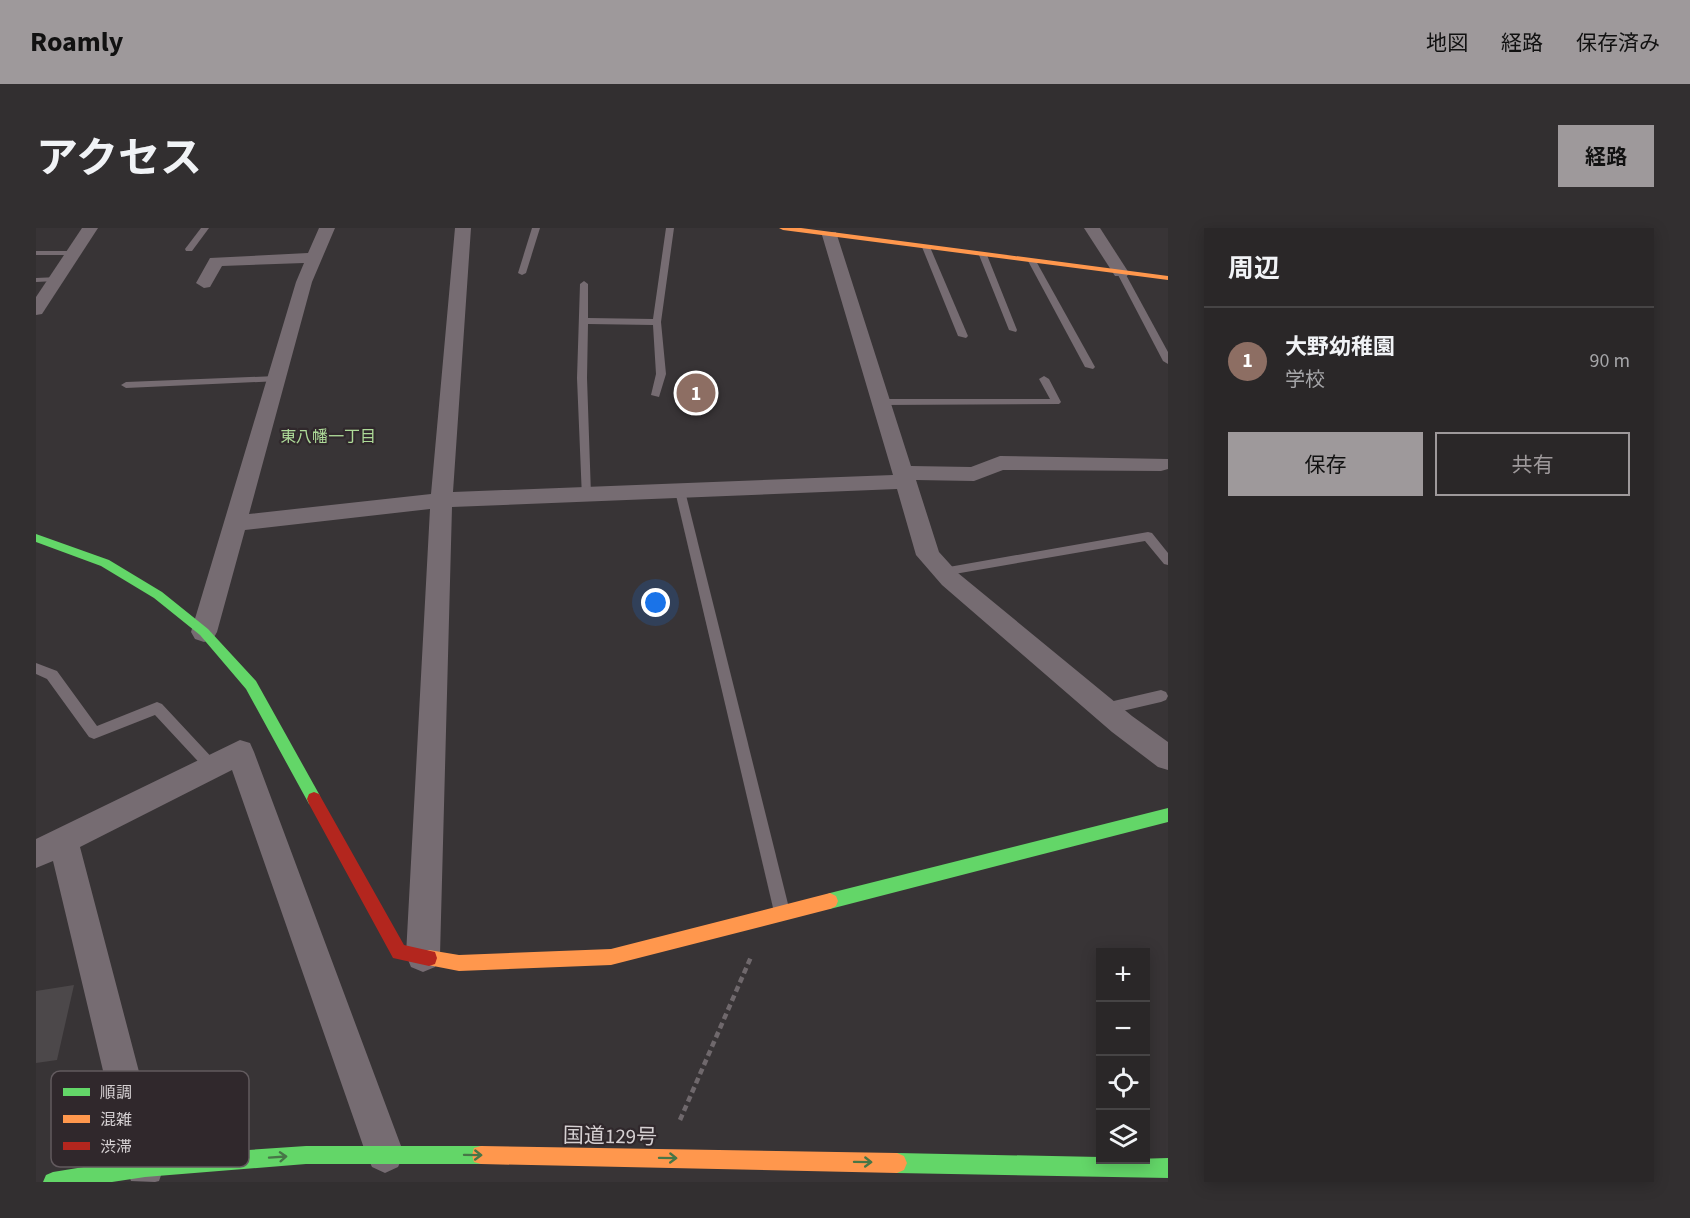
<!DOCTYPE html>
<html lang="ja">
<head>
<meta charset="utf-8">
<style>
	body { margin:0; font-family:"Source Sans 3","Noto Sans JP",sans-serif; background:#322f30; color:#f1f3f6 }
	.controls { position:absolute; right:18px; bottom:18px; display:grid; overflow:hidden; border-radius:0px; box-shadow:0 3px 15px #0003 }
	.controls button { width:54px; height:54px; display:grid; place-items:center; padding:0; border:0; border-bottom:2px solid #464445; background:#2a2728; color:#f1f3f6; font:30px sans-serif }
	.you { position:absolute; left:620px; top:375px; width:21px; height:21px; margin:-15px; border:4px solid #fff; border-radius:50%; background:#1a73e8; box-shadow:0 0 0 9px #1a73e833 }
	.badge { display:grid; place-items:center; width:39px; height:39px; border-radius:50%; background:#9e999b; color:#fff; font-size:20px; font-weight:700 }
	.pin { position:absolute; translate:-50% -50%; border:3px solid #fff; box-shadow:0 2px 6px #0006 }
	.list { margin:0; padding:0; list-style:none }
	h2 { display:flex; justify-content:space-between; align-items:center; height:78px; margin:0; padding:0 24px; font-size:26px }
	h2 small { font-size:20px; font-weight:400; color:#a5a5a8 }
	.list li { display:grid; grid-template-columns:39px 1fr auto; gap:18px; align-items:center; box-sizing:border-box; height:108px; padding:0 24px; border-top:2px solid #464445 }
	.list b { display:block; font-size:22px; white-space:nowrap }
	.list p { margin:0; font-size:20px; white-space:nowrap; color:#a5a5a8 }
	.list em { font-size:20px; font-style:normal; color:#a5a5a8 }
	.actions { display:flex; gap:12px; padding:18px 24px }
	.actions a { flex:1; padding:14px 0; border:2px solid #9e999b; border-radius:0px; text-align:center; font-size:21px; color:#9e999b }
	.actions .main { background:#9e999b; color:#111 }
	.icon { flex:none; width:33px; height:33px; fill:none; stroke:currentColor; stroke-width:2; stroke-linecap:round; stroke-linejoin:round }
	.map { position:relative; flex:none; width:1132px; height:954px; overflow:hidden; border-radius:0px }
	header { display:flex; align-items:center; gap:36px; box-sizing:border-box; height:84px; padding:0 30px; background:#9e999b; color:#111 }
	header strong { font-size:28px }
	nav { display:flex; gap:33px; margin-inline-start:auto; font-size:21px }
	.intro { display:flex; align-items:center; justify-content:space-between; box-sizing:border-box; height:144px; padding:0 36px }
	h1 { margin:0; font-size:42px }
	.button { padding:15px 27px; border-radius:0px; background:#9e999b; color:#111; font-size:21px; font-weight:700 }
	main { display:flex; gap:36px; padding:0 36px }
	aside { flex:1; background:#2a2728; border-radius:0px; box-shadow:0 3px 15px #0003 }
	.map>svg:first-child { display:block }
	.building { fill:#4c484a }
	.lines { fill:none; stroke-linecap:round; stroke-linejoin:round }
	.path { stroke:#6f686c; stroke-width:4.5; stroke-dasharray:6 4; stroke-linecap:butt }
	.lane { fill:#766c72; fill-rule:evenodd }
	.street { fill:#766c72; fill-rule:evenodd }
	.fast { fill:#63d668; fill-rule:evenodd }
	.slow { fill:#ff974d; fill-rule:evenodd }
	.jam { fill:#b3261e; fill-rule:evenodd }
	.oneway { stroke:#477647 }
	.labels { text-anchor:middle; stroke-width:4.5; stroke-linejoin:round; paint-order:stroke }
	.far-neighbourhood-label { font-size:16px; fill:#adda98; stroke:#30282c }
	.near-street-label { font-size:21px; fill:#d5d0d2; stroke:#30282c }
	.key { fill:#30282c; stroke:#625a5e; stroke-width:1.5 }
	.key-label { font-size:16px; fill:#d5d0d2 }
</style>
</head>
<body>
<header>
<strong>Roamly</strong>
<nav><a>地図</a><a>経路</a><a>保存済み</a></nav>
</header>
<div class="intro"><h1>アクセス</h1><a class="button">経路</a></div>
<main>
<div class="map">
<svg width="1132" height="954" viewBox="0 0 1132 954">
	<rect width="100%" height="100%" fill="#383436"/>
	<polygon class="building" points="38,757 21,832 0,835 0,763"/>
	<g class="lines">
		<polyline class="path" points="644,892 715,729"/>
		<g class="lane">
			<polygon points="165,0 173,0 156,23 150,23 149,21"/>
			<polygon points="496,0 504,0 490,45 486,47 482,45"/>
			<polygon points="630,0 638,0 625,94 630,146 623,169 615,167 620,146 617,97 552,96 551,150 555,267 554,270 546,270 541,150 544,56 548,53 552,56 552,90 617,91"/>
			<polygon points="887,17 894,19 932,108 930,110 922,108 886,19"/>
			<polygon points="0,23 36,23 40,25 36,27 0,27"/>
			<polygon points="944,25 951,27 981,102 980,104 973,102 943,27"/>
			<polygon points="993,31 1000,33 1059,139 1057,141 1049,139 992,33"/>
			<polygon points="1082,43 1089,45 1132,124 1132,136 1127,133 1081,45"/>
			<polygon points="22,49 23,51 19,53 0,54 0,50"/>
			<polygon points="240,148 243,149 243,153 90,160 85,157 90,154"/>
			<polygon points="1008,148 1013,151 1025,174 1023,176 845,177 840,174 845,171 1014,171 1003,151"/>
			<polygon points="644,259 649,263 754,684 752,690 746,692 740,690 738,684 639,263"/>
			<polygon points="1112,304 1116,305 1132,325 1132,337 1128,336 1109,313 907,348 901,344 907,340"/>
			<polygon points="0,435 21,443 61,498 121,474 126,476 181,535 183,539 181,543 176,545 171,543 119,487 58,511 53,509 11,451 0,446"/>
			<polygon points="1125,462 1130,464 1132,468 1130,472 1125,474 1069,487 1064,485 1062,481 1064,477 1069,475"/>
		</g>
		<g class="street">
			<polygon points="46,0 62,0 6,86 0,87 0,69"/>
			<polygon points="283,0 299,0 276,54 213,286 395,266 419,0 435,0 417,264 857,247 786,7 788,4 800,4 875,238 935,239 964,228 1132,231 1132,241 1125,243 967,242 938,253 880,252 903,324 922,345 1096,488 1132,514 1132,542 1122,539 1076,504 906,357 880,327 861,261 416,279 404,727 399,739 387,744 375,739 370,727 394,281 209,302 181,404 177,411 168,414 159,411 155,404 260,54 268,35 186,38 174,59 168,60 160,55 174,30 272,25"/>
			<polygon points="1048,0 1064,0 1093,45 1091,48 1079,48"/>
			<polygon points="204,512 214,515 218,524 368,926 362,939 349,945 336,939 330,926 196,542 44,619 128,939 123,953 119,954 95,953 90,939 17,633 0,640 0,611"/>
		</g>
		<g class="fast">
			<polygon points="0,306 73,332 126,364 172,401 220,453 283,566 285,571 283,576 278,578 273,576 210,461 164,407 118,370 65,338 0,314"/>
			<polygon points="1132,580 1132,594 794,681 788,678 786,673 788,668 794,665"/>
			<polygon points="270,918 445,918 452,920 454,927 452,934 445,936 270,936 109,949 76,954 7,954 10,947 17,944 109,929"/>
			<polygon points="861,925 1064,929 1064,932 1132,930 1132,950 861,945 854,942 851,935 854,928"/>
		</g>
		<g class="slow">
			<polygon points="743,0 765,0 1132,48 1132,52 747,2"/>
			<polygon points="794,665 800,668 802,673 800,678 794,681 575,737 423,743 387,736 385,730 387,724 393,722 423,727 575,721"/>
			<polygon points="445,918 861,925 868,928 871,935 868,942 861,945 445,936 438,934 436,927 438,920"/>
		</g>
		<polygon class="jam" points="278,564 283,566 368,717 399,724 401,730 399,736 393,738 357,730 273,576 271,571 273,566"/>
	</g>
	<defs><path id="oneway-shaft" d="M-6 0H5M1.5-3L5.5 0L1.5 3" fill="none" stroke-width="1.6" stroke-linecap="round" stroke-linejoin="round" transform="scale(1.5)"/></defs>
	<g class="oneway">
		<use href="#oneway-shaft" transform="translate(437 927) rotate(1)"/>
		<use href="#oneway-shaft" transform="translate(242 929) rotate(-4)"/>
		<use href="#oneway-shaft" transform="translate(632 930) rotate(1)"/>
		<use href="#oneway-shaft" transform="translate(827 934) rotate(1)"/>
	</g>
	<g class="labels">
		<g class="far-neighbourhood-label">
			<text x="292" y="214">東八幡一丁目</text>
		</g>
		<g class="near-street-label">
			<text transform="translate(574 908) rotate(1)" y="7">国道129号</text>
		</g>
	</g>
	<rect x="15" y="843" width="198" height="96" rx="9" class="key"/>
	<rect x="27" y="860" width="27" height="8" fill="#63d668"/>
	<rect x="27" y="887" width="27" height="8" fill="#ff974d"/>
	<rect x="27" y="914" width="27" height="8" fill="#b3261e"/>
	<g class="key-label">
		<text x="64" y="870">順調</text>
		<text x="64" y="897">混雑</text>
		<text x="64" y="924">渋滞</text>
	</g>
</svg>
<div class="controls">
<button>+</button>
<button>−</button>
<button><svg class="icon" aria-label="locate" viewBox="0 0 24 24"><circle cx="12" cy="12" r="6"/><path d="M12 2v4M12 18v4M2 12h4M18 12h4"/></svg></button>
<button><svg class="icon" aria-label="layers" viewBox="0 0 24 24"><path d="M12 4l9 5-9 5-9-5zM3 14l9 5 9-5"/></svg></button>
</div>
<div class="you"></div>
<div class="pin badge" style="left:660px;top:165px;background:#8d6e63">1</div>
</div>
<aside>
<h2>周辺<small></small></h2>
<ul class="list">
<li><span class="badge" style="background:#8d6e63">1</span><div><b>大野幼稚園</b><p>学校</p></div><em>90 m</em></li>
</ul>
<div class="actions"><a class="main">保存</a><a>共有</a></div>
</aside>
</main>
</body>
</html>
